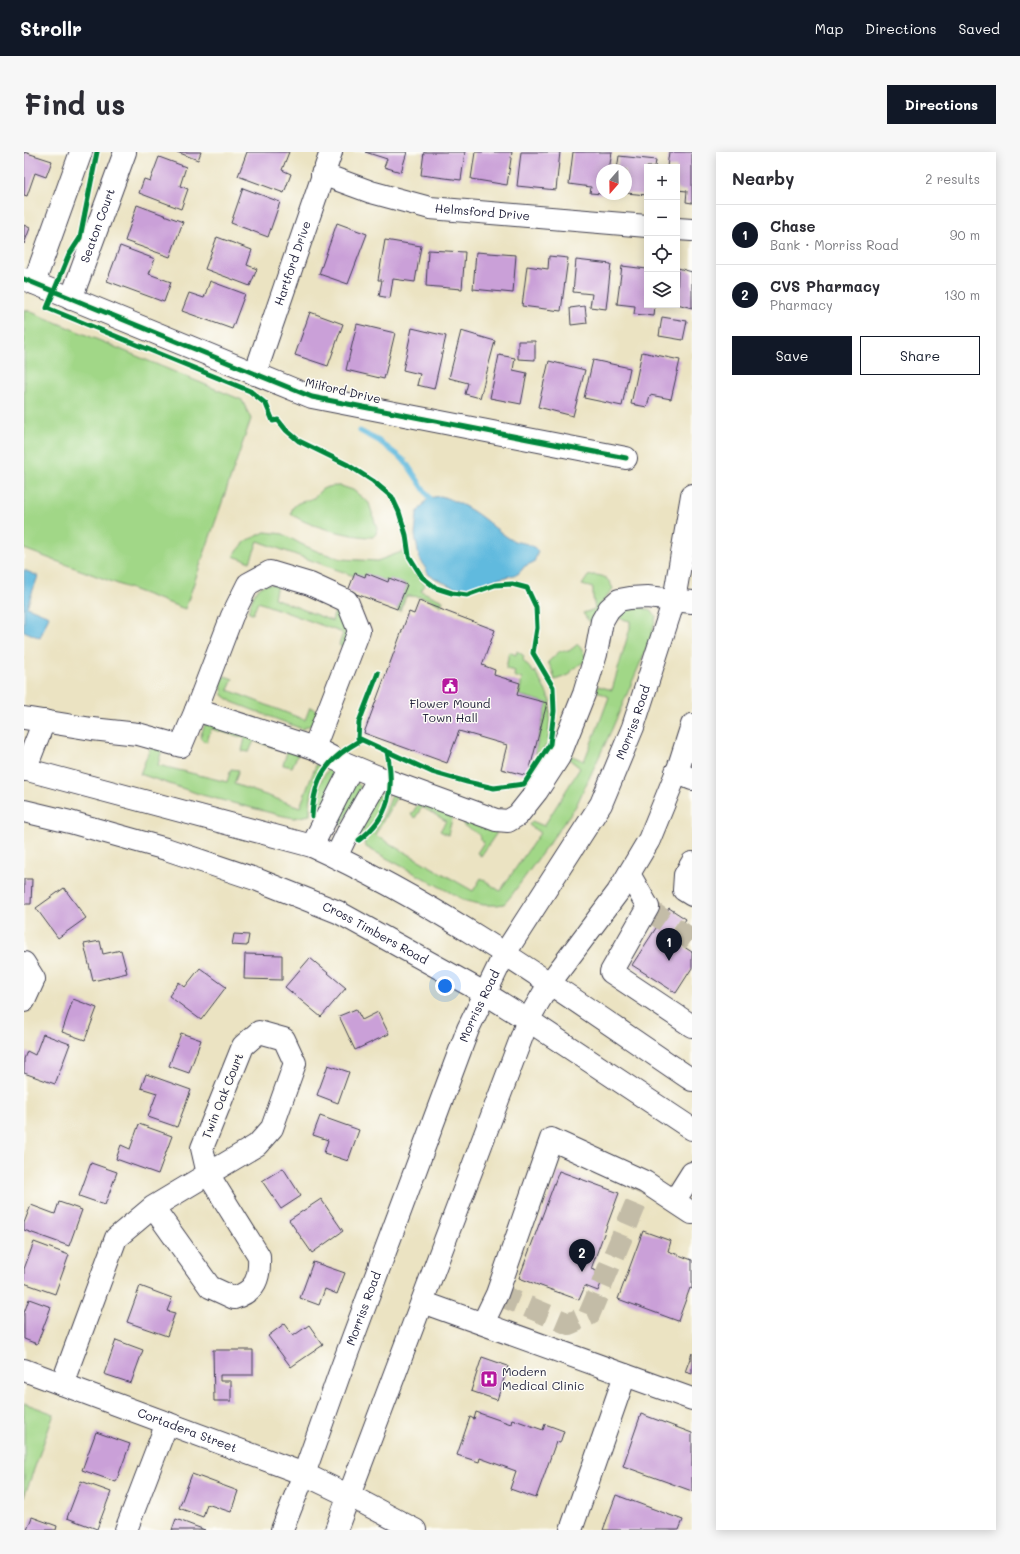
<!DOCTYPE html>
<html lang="en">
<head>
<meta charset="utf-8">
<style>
	body { margin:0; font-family:Mali,sans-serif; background:#f7f7f7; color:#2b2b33 }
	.controls { position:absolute; right:12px; top:12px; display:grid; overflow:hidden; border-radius:0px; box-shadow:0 2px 10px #0003 }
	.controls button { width:36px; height:36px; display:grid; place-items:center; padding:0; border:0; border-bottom:1px solid #e1e1e2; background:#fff; color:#2b2b33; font:20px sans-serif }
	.compass { position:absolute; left:572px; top:12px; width:36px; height:36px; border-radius:50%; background:#fff; box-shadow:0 2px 10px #0003; rotate:200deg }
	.you { position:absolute; left:421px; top:834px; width:14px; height:14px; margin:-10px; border:3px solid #fff; border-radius:50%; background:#1a73e8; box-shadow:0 0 0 6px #1a73e833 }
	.badge { display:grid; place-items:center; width:26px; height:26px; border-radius:50%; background:#111827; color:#fff; font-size:13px; font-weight:700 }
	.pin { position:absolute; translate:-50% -33px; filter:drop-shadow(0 1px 2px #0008) }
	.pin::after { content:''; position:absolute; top:21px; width:14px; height:12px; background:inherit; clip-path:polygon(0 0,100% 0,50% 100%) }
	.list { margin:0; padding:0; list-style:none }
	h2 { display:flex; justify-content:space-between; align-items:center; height:52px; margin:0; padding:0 16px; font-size:17px }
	h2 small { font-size:13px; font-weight:400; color:#7c7c81 }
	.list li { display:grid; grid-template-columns:26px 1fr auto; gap:12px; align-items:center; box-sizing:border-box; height:60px; padding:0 16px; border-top:1px solid #e1e1e2 }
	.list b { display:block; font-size:15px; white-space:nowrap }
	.list p { margin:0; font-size:13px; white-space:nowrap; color:#7c7c81 }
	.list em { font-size:13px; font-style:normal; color:#7c7c81 }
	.actions { display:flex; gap:8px; padding:12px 16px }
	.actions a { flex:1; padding:9px 0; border:1px solid #111827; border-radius:0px; text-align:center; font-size:14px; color:#111827 }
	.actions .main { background:#111827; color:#fff }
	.icon { flex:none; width:22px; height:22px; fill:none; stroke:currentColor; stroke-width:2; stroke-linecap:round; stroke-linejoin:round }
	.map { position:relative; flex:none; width:668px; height:1378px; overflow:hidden; border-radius:0px }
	header { display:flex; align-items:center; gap:24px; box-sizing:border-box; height:56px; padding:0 20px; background:#111827; color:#fff }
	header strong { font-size:19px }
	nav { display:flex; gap:22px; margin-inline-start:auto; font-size:14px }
	.intro { display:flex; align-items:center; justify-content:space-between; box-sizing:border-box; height:96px; padding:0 24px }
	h1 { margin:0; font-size:28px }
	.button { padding:10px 18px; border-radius:0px; background:#111827; color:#fff; font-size:14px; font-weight:700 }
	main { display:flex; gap:24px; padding:0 24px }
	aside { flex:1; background:#fff; border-radius:0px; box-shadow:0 2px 10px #0003 }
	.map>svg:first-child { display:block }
	.green { fill:#a1d787; stroke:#627c61 }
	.water { fill:#61bade; stroke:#426e8c }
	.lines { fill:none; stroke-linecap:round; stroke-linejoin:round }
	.stream { stroke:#61bade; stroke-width:5 }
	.building { fill:#caa0d8 }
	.minor-tunnel { stroke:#c3bca7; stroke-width:22; stroke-dasharray:22 11; stroke-linecap:butt }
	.minor-casing { stroke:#403f4f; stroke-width:24 }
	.major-casing { stroke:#403f4f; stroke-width:24 }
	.minor { stroke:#fff; stroke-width:22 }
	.major { stroke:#fff; stroke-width:22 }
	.cycleway-casing { stroke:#fdfcf7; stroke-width:8 }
	.cycleway { stroke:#00873e; stroke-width:5 }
	.labels { text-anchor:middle; stroke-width:3; stroke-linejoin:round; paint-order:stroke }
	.street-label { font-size:12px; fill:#22223b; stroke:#fdfcf7 }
	.poi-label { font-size:12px; fill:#22223b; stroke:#fdfcf7 }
</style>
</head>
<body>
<header>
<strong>Strollr</strong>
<nav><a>Map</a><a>Directions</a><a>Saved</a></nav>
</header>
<div class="intro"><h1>Find us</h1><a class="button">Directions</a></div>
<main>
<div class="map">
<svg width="668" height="1378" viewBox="0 0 668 1378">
	<rect width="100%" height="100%" fill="#fdfcf7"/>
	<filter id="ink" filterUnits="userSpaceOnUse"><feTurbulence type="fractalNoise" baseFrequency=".025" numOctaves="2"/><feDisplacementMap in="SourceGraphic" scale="8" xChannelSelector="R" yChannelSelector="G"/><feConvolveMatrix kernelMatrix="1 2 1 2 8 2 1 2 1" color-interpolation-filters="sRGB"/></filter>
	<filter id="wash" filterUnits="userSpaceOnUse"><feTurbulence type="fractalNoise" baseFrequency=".012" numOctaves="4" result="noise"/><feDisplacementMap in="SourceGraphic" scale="16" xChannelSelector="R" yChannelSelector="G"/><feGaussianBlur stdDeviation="0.9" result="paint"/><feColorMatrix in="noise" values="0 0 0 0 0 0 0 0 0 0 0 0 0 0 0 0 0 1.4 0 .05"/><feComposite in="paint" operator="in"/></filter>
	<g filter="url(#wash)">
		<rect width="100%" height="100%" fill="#ebe3c2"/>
		<g class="green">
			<polygon points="0,157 218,248 227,267 161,457 0,397"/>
			<path d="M317,334L329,338L345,351L353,377L352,382L349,385C332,386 277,373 267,361C269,349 281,350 289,346C293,345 293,342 296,339C301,334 310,334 317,334Z"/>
			<path d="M241,380L259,382L277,392L295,400L318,407L353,409L380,399L383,407L401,433L397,439L419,449L417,454C406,446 396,444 382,444L376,459L373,457L383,433L365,427L364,430L342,422L341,425L330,424L234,389L226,410L209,404L222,389Z"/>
			<path d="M569,423C581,423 585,427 589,437C580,446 573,457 569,469L565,470L559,461L571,457L569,445V436L558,433L564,424Z"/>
			<polygon points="241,432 253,433 250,446 308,469 312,456 321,461 326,471 321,493 317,495 315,493 319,481 234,450 229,462 224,459 231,440"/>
			<path d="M612,455C620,455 627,458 632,464L627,486L588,577L552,654L487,744L480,752L473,753H460L442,749L342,695L339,688C356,675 363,658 370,637L373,641V644L351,683L449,739L457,726L476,739L516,681L505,673L508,669L520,674L556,616L545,607L546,603L560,609L575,572L585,545L573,539L574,534L588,538L606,476V469L594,466L602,459Z"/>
			<polygon points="554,492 563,506 561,509 549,517 545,523 531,528 529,520 524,510 536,499 545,499"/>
			<polygon points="493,499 500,504 499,508 510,521 511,519 527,549 524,591 516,602 511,601 523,551 495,543 498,527 490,524 491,519 482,517 485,500 492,503"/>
			<polygon points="201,524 209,527 204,538 281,568 286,555 295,560 289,572 278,577 208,550 199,543 197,532 199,525"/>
			<polygon points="182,570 271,596 274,602 268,615 259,613 263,600 230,589 225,600 218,599 221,586 187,577 183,590 178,588 176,585"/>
			<path d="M127,594L138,597L134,613L203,630L207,617L215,618L210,632L276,655L292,613L295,610L301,611C291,630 285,642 286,663L270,666L255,663L178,643L116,622Z"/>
			<path d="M305,616C317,627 300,652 295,664L291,663C290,644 294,631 305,616Z"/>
			<polygon points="328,631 333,631 337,635 318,674 309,670"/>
			<path d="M365,635C362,654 351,671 337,683L332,680L350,646Z"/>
			<polygon points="396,649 430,659 424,683 416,679 422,669 398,655 391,666 387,663"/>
			<polygon points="442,663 473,676 472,682 457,704 453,701 460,690 456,687 456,683 439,673"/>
			<polygon points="0,1251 30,1262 0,1345"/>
		</g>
		<g class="water">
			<path d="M417,344C431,349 444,355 456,364C466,371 475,380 486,387C496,393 504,388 514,399L510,410L501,414L494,422L470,428L446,436H430L405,423L395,405L391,383L393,361L404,346Z"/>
			<polygon points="0,418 14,424 3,455 25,464 16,486 0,479"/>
		</g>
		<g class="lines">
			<polyline class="stream" points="336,279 355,289 381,309 409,351"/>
		</g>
		<g id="blocks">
			<g class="building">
				<polygon points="0,0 28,9 22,25 11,21 3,44 0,43"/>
				<polygon points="153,0 177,0 174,8"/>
				<polygon points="223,0 265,0 258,18 267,22 260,41 214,24"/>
				<polygon points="341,0 383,0 377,20 360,15 363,7"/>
				<polygon points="400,0 441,0 437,28 397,23"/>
				<polygon points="451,0 488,0 483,33 447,27"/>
				<polygon points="497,0 536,0 532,38 493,34"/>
				<polygon points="549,0 588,0 585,18 578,18 578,42 566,41 567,35 545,32"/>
				<polygon points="645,0 668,0 668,51 662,50 663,39 653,38 653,15 643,15"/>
				<polygon points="595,4 632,8 631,15 623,15 623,43 602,41 602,18 593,18"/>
				<polygon points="135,5 162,15 156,34 164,37 157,57 115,41 120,27 126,29"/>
				<polygon points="219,36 256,50 244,85 207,71"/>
				<polygon points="113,53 159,70 146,105 101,89"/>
				<polygon points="313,71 343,82 324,132 295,122"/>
				<polygon points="0,73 6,76 0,92"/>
				<polygon points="193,85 228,98 223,113 233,117 226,134 181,117"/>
				<polygon points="361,88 397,94 391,130 369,127 366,146 355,144 358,128 354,128"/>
				<polygon points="96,94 131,107 125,122 147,130 140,150 83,129"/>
				<polygon points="404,98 441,100 438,137 402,134"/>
				<polygon points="452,100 492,103 489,141 449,137"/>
				<polygon points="525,104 544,106 537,159 498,154 503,114 524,117"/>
				<polygon points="552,108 587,112 582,157 566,155 568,142 549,140"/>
				<polygon points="598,114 623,117 623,153 631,153 630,164 610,162 611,154 593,152"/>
				<polygon points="654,116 668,120 668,156 653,152"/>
				<polygon points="186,129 221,142 208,177 158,159 165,141 180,146"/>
				<polygon points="561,154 563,171 547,173 546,156"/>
				<polygon points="286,160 319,172 304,214 271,203"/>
				<polygon points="638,165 663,169 659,188 635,184"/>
				<polygon points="333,172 371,181 360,227 322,218"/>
				<polygon points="388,176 422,184 410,237 393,233 396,222 379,218"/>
				<polygon points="437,179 471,189 456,246 441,242 444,231 425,226"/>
				<polygon points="494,189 511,189 511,208 494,207"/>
				<polygon points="618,200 656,208 647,247 626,243 623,255 607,252"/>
				<polygon points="475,203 491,206 489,218 503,221 497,252 466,246"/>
				<polygon points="569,208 606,216 598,254 560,246"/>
				<polygon points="525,209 561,218 549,264 514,255"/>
				<polygon points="331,421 341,425 342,421 364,430 365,426 383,433 373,457 324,439"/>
				<polygon points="395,449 471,478 458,513 471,518 470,523 496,531 493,543 523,551 504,624 477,617 483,593 435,579 423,611 340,581 385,460 390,462"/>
				<polygon points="0,727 8,727 7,752 0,752"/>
				<polygon points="40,736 62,766 34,786 12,756"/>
				<polygon points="645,756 662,767 649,788 668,800 668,816 652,841 608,813"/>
				<polygon points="210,782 225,783 223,794 208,793"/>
				<polygon points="76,789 79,802 97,798 103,821 69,829 60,792"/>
				<polygon points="221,802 258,803 258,828 220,827"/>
				<polygon points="286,806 322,836 297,865 261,835"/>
				<polygon points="176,816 202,835 177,868 145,844 155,830 161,835"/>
				<polygon points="49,847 73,856 61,888 38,880"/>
				<polygon points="332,857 338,868 354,860 365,882 331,898 315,864"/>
				<polygon points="157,881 177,888 165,921 145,914"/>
				<polygon points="19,882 46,892 31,932 0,921 0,907 3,899 11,903"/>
				<polygon points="304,913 325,920 314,951 293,943"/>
				<polygon points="122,922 167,938 153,975 124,965 133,941 117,936"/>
				<polygon points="296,964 335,978 324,1009 300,1001 304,988 289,983"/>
				<polygon points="115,972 148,984 134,1022 92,1007 97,993 106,997"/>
				<polygon points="67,1011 93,1020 81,1053 55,1044"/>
				<polygon points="259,1016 277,1044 257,1057 238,1029"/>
				<polygon points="535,1019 595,1041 567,1117 581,1122 574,1139 561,1134 555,1148 495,1126"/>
				<polygon points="297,1047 319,1079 288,1101 265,1068"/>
				<polygon points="35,1050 58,1058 45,1094 0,1078 0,1071 7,1053 31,1062"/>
				<polygon points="619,1079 647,1089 644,1099 668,1108 668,1137 666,1136 654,1169 594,1147"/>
				<polygon points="10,1090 45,1103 31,1142 0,1131 0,1117"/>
				<polygon points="289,1110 321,1121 313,1142 301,1137 295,1153 276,1146"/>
				<polygon points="116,1134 148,1146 143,1159 151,1161 143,1184 103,1170"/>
				<polygon points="5,1147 27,1155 13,1192 0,1187 0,1161"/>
				<polygon points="260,1172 269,1184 285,1173 299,1193 267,1215 244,1184"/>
				<polygon points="92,1188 119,1198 107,1231 80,1222"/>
				<polygon points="189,1198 229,1198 229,1223 196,1223 196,1229 207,1229 207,1249 190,1249"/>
				<polygon points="668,1201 668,1222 661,1220"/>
				<polygon points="458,1205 484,1214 473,1248 447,1239"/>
				<polygon points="452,1260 487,1272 488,1267 519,1278 521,1272 540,1279 536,1291 532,1290 512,1346 486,1337 492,1319 456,1306 455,1310 433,1303 446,1265 450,1267"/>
				<polygon points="617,1262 668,1281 668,1339 599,1314"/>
				<polygon points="72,1280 106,1292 92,1330 58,1318"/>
				<polygon points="168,1322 214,1339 207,1360 183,1352 179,1365 155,1356"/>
				<polygon points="57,1329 87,1340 73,1377 43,1366"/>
				<polygon points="592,1343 659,1368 655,1378 579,1378"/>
				<polygon points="8,1365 33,1374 32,1378 3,1378"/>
				<polygon points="152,1367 181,1378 148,1378"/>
			</g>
		</g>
	</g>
	<g filter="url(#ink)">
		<use href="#blocks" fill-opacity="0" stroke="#403f4f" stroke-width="1"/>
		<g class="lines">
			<g class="minor-tunnel">
				<polyline points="624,755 628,760 668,788"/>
				<polyline points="473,1142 545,1172 565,1163 621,1030"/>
			</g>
			<g class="minor-casing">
				<g id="minor">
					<path id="s1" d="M298,22L347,40L406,56L623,74"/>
					<polyline points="653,77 668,78"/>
					<polyline points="0,127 288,245 602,306"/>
					<polyline points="10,131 57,0"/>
					<path id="s2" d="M47,147L101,0"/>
					<path id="s3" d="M231,222L307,0"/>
					<polyline points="172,558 208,464 224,432 246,420 286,432 323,449 335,479 290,596"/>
					<polyline points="0,566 68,577 114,582 157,594 172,558 290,596 311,607 354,625 472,668 484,669 494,663 513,639 535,605 560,542 572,502 578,469 585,457 595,448 606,446 623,445 668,450"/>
					<polyline points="1,618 20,569"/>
					<polyline points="652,620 668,627"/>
					<polyline points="288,694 328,615"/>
					<polyline points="312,705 324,680 355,626"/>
					<polyline points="668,711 661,723 660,738 668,743"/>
					<polyline points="605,722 624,755 587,820 668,874"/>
					<polyline points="0,811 10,827 0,849"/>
					<polygon points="235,880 260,887 271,911 248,976 233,993 184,1022 178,996 219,894"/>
					<polyline points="651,1048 668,1021"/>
					<polyline points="398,1150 668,1247"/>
					<polyline points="459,1171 473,1142 527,987 621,1030 668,1061"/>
					<path id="s4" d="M0,1218L280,1322L338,1350L391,1378"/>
					<path d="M38,1232L92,1086L129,1055L184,1022L235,1104C236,1126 232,1139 210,1146L186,1135L129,1055"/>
					<polyline points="102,1378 143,1271"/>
					<polyline points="547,1378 601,1223"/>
				</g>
			</g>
			<g class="major-casing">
				<g id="major">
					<path d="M0,617L288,694C424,756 545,845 668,928"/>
					<path id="s5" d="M0,659L46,670L142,697L234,728L314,760L462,842L504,868L668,977"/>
					<path id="s6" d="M258,1378L280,1322L315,1223L444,877L481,801L577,652L609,575L650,448L668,343"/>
					<polyline points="312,1378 504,868 525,832 594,740 625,688 654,617 668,573"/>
				</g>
			</g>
			<use href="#minor" class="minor"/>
			<use href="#major" class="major"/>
			<g class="cycleway-casing">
				<g id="cycleway">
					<polyline points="73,0 56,86 45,103 23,156 226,239 242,252 249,269 254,268 262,278 275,289 324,313 349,329 368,345 375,360 382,383 385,404 398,425 412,436 428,441 443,443 471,433 488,432 503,436 512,455 513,476 509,501 529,535 530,559 526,592 500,632 470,636 443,630 408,620 334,586 335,570 354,521"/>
					<polyline points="0,127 288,245 602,306"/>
					<path d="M288,664C290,625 303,607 337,588"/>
					<path d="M335,688C366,665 371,636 363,600"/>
				</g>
			</g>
			<use href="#cycleway" class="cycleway"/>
		</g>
	</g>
	<defs>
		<g id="civic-square" transform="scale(0.9)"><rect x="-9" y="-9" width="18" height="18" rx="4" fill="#b5179e" stroke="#fdfcf7"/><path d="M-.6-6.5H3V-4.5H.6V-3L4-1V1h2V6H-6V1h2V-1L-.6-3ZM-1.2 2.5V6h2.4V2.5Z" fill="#fff"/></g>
		<g id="hospital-square" transform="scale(0.9)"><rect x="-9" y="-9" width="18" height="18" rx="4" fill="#b5179e" stroke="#fdfcf7"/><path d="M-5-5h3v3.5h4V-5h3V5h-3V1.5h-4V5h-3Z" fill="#fff"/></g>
	</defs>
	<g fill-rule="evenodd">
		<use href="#civic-square" x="426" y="534"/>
		<use href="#hospital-square" x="465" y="1227"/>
	</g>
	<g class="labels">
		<g class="street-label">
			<text dy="4" stroke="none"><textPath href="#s1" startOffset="166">Helmsford Drive</textPath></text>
			<text dy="4" stroke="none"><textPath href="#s2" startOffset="78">Seaton Court</textPath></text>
			<text dy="4" stroke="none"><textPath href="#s3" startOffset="117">Hartford Drive</textPath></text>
			<text transform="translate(319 239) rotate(13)" y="4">Milford Drive</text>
			<text dy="4" stroke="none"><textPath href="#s6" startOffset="884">Morriss Road</textPath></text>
			<text dy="4" stroke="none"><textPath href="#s5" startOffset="373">Cross Timbers Road</textPath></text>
			<text dy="4" stroke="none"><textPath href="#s6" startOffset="560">Morriss Road</textPath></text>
			<text transform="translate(199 944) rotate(-68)" y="4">Twin Oak Court</text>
			<text dy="4" stroke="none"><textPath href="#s6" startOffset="236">Morriss Road</textPath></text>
			<text dy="4" stroke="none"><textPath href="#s4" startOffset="174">Cortadera Street</textPath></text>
		</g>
		<g class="poi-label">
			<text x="426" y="556">Flower Mound<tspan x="426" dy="14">Town Hall</tspan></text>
			<text x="478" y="1224" text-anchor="start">Modern<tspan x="478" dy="14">Medical Clinic</tspan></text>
		</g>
	</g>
</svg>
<div class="controls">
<button>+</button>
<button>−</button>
<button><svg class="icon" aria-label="locate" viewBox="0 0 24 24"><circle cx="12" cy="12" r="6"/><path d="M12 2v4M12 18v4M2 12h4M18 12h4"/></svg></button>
<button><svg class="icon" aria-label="layers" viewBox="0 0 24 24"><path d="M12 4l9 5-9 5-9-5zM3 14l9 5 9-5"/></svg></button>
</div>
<svg class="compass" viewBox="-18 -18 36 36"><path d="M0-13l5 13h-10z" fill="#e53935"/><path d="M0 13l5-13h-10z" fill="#7c7c81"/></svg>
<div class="you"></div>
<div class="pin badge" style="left:645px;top:809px">1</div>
<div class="pin badge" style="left:558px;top:1120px">2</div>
</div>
<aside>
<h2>Nearby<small>2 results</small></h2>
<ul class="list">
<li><span class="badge">1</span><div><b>Chase</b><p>Bank · Morriss Road</p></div><em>90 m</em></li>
<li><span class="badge">2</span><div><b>CVS Pharmacy</b><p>Pharmacy</p></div><em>130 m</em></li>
</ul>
<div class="actions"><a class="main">Save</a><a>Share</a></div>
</aside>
</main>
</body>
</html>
